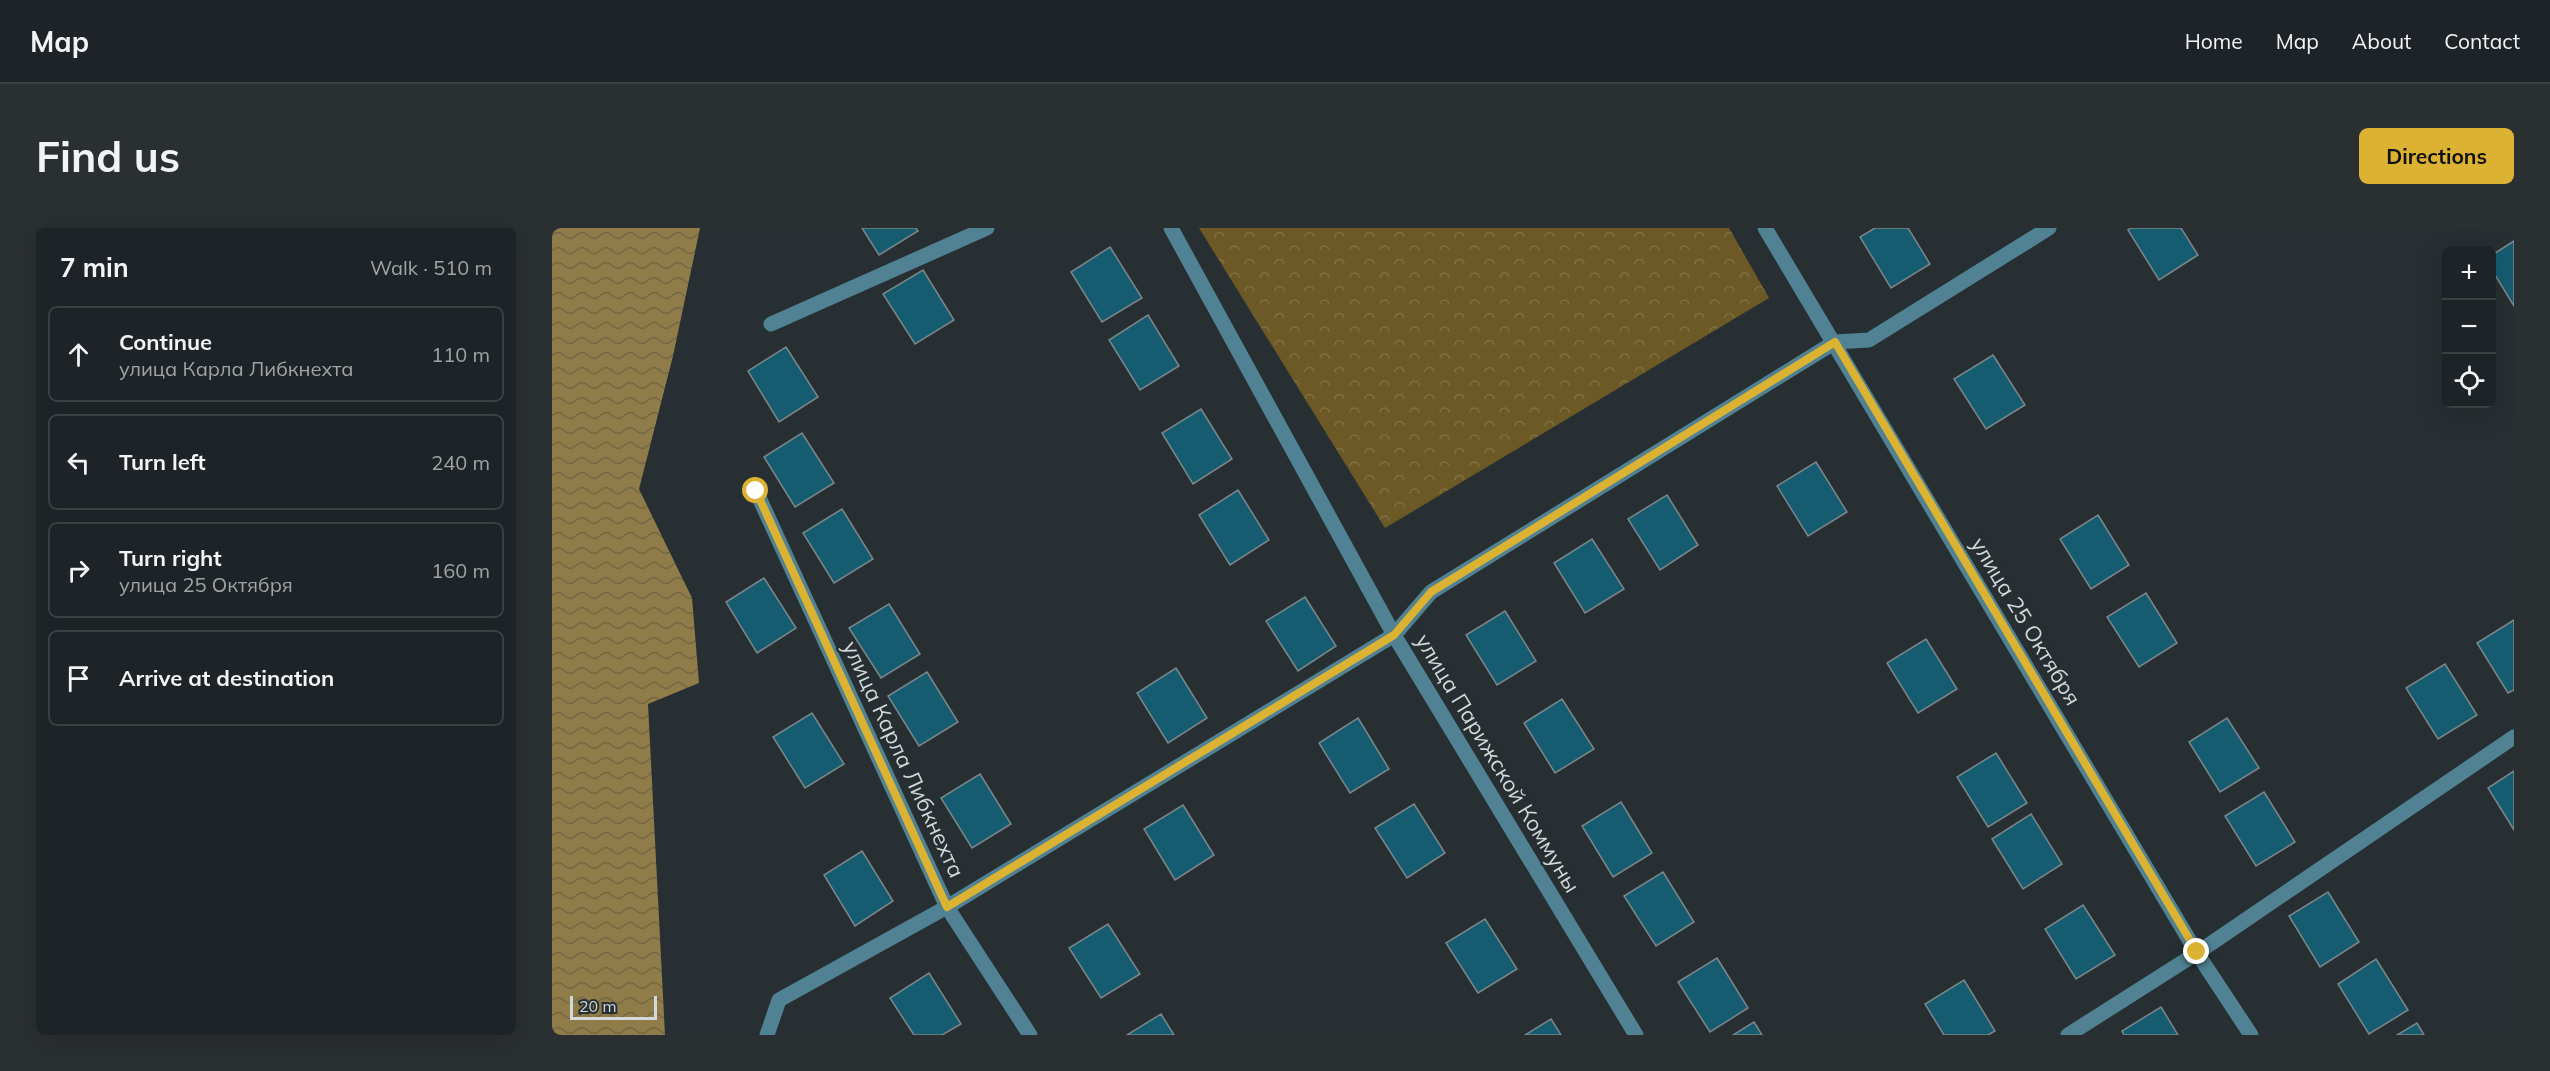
<!DOCTYPE html>
<html lang="en">
<head>
<meta charset="utf-8">
<style>
	body { margin:0; font-family:Mulish,sans-serif; background:#2a2f32; color:#f1f3f6 }
	.controls { position:absolute; right:18px; top:18px; display:grid; overflow:hidden; border-radius:9px; box-shadow:0 6px 24px #0002 }
	.controls button { width:54px; height:54px; display:grid; place-items:center; padding:0; border:0; border-bottom:2px solid #3b4043; background:#1d2326; color:#f1f3f6; font:30px sans-serif }
	.scale { position:absolute; left:18px; bottom:15px; width:87px; box-sizing:border-box; padding-left:6px; border:3px solid #d3d8da; border-top:0; font-size:16px; line-height:21px; white-space:nowrap; color:#d3d8da; -webkit-text-stroke:4px #272f32; paint-order:stroke }
	.stop { position:absolute; width:18px; height:18px; margin:-14px; border:4px solid #dcb233; border-radius:50%; background:#fff }
	.stop.end { background:#dcb233; border-color:#fff; box-shadow:0 2px 6px #0008 }
	.list { margin:0; padding:0; list-style:none }
	h2 { display:flex; justify-content:space-between; align-items:center; height:78px; margin:0; padding:0 24px; font-size:26px }
	h2 small { font-size:20px; font-weight:400; color:#a0a4a7 }
	.list li { display:grid; grid-template-columns:39px 1fr auto; gap:18px; align-items:center; box-sizing:border-box; height:96px; margin:0 12px 12px; padding:0 12px; border:2px solid #3b4043; border-radius:9px }
	.list b { display:block; font-size:22px; white-space:nowrap }
	.list p { margin:0; font-size:20px; white-space:nowrap; color:#a0a4a7 }
	.list em { font-size:20px; font-style:normal; color:#a0a4a7 }
	.icon { flex:none; width:33px; height:33px; fill:none; stroke:currentColor; stroke-width:2; stroke-linecap:round; stroke-linejoin:round }
	.map { position:relative; flex:none; width:1962px; height:807px; overflow:hidden; border-radius:9px }
	header { display:flex; align-items:center; gap:36px; box-sizing:border-box; height:84px; padding:0 30px; background:#1d2326; border-bottom:2px solid #3b4043 }
	header strong { font-size:28px }
	nav { display:flex; gap:33px; margin-inline-start:auto; font-size:21px }
	.intro { display:flex; align-items:center; justify-content:space-between; box-sizing:border-box; height:144px; padding:0 36px }
	h1 { margin:0; font-size:42px }
	.button { padding:15px 27px; border-radius:9px; background:#dcb233; color:#111; font-size:21px; font-weight:700 }
	main { display:flex; gap:36px; padding:0 36px }
	aside { flex:1; background:#1d2326; border-radius:9px; box-shadow:0 6px 24px #0002 }
	.map>svg:first-child { display:block }
	.forest { fill:url(#forest-crowns) }
	.water { fill:url(#water-waves) }
	.building { fill:#165c70; stroke:#7c868a; stroke-width:1.5 }
	.lines { fill:none; stroke-linecap:round; stroke-linejoin:round }
	.minor { stroke:#508293; stroke-width:15 }
	.route { stroke:#dcb233; stroke-width:8 }
	.labels { text-anchor:middle; stroke-width:5; stroke-linejoin:round; paint-order:stroke }
	.street-label { font-size:22px; fill:#d3d8da; stroke:#272f32 }
</style>
</head>
<body>
<header>
<strong>Map</strong>
<nav><a>Home</a><a>Map</a><a>About</a><a>Contact</a></nav>
</header>
<div class="intro"><h1>Find us</h1><a class="button">Directions</a></div>
<main>
<aside>
<h2>7 min<small>Walk · 510 m</small></h2>
<ul class="list">
<li><svg class="icon" aria-label="ahead" viewBox="0 0 24 24"><path d="M12 20V5M6 11l6-6 6 6"/></svg><div><b>Continue</b><p>улица Карла Либкнехта</p></div><em>110 m</em></li>
<li><svg class="icon" aria-label="left" viewBox="0 0 24 24"><path d="M17 20v-9H6M10 6l-5 5 5 5"/></svg><div><b>Turn left</b></div><em>240 m</em></li>
<li><svg class="icon" aria-label="right" viewBox="0 0 24 24"><path d="M7 20v-9h11M14 6l5 5-5 5"/></svg><div><b>Turn right</b><p>улица 25 Октября</p></div><em>160 m</em></li>
<li><svg class="icon" aria-label="arrive" viewBox="0 0 24 24"><path d="M6 21V4h12l-3 4 3 4H6"/></svg><div><b>Arrive at destination</b></div></li>
</ul>
</aside>
<div class="map">
<svg width="1962" height="807" viewBox="0 0 1962 807">
	<defs>
		<pattern id="forest-crowns" width="20" height="18" patternUnits="userSpaceOnUse" patternTransform="scale(1.5)"><rect width="20" height="18" fill="#6c5926"/><path d="M2 6a3 3 0 1 1 6 0M12 15a3 3 0 1 1 6 0" fill="none" stroke="#807045"/></pattern>
		<pattern id="water-waves" width="16" height="10" patternUnits="userSpaceOnUse" patternTransform="scale(1.5)"><rect width="16" height="10" fill="#907c49"/><path d="M0 5q4-4 8 0t8 0" fill="none" stroke="#746746"/></pattern>
	</defs>
	<rect width="100%" height="100%" fill="#272f32"/>
	<polygon class="forest" points="647,0 1177,0 1217,70 833,300"/>
	<polygon class="water" points="0,0 148,0 121,128 87,261 140,370 147,455 96,476 113,807 0,807"/>
	<g class="building">
		<polygon points="310,0 364,0 366,3 327,27"/>
		<polygon points="1323,0 1356,0 1378,36 1339,60 1308,9"/>
		<polygon points="1579,0 1629,0 1646,27 1607,52 1576,2"/>
		<polygon points="1962,13 1962,78 1940,42 1940,27"/>
		<polygon points="558,19 590,70 550,94 519,44"/>
		<polygon points="371,42 402,92 363,116 331,66"/>
		<polygon points="596,87 627,138 588,162 557,112"/>
		<polygon points="234,119 266,169 227,194 196,143"/>
		<polygon points="1441,127 1473,177 1434,201 1402,151"/>
		<polygon points="649,181 680,231 641,256 610,205"/>
		<polygon points="250,205 282,255 243,279 212,229"/>
		<polygon points="1264,234 1295,284 1256,308 1225,258"/>
		<polygon points="686,262 717,312 678,337 647,287"/>
		<polygon points="1115,267 1146,317 1108,342 1076,291"/>
		<polygon points="290,281 321,331 282,355 251,305"/>
		<polygon points="1546,287 1577,337 1539,361 1508,311"/>
		<polygon points="1040,311 1072,361 1033,385 1002,335"/>
		<polygon points="212,350 244,400 205,425 174,374"/>
		<polygon points="1594,365 1625,415 1587,439 1555,389"/>
		<polygon points="753,369 784,418 746,443 714,393"/>
		<polygon points="337,376 368,426 329,450 297,400"/>
		<polygon points="953,383 984,433 945,457 914,407"/>
		<polygon points="1962,392 1962,462 1956,465 1925,415"/>
		<polygon points="1374,411 1405,461 1366,485 1335,435"/>
		<polygon points="1893,436 1925,487 1886,511 1854,460"/>
		<polygon points="624,440 655,490 616,515 585,465"/>
		<polygon points="375,444 406,494 367,518 336,468"/>
		<polygon points="1010,471 1042,521 1003,545 972,495"/>
		<polygon points="260,485 292,536 253,560 221,509"/>
		<polygon points="806,490 837,541 798,565 767,515"/>
		<polygon points="1675,490 1707,540 1668,564 1637,514"/>
		<polygon points="1444,525 1475,575 1436,599 1405,549"/>
		<polygon points="1962,543 1962,602 1936,560"/>
		<polygon points="428,546 459,596 420,620 389,570"/>
		<polygon points="1712,564 1743,614 1704,638 1673,588"/>
		<polygon points="1069,574 1100,625 1061,649 1030,598"/>
		<polygon points="862,576 893,625 855,650 823,600"/>
		<polygon points="631,577 662,627 623,652 592,601"/>
		<polygon points="1479,586 1510,636 1471,661 1440,611"/>
		<polygon points="310,623 341,673 303,698 272,647"/>
		<polygon points="1111,644 1142,694 1104,718 1072,668"/>
		<polygon points="1776,664 1807,714 1768,739 1737,688"/>
		<polygon points="1531,677 1563,727 1524,751 1493,701"/>
		<polygon points="933,691 965,741 926,765 894,715"/>
		<polygon points="556,696 588,746 549,770 517,720"/>
		<polygon points="1165,730 1196,780 1158,804 1126,754"/>
		<polygon points="1824,731 1856,782 1817,806 1786,756"/>
		<polygon points="377,745 409,796 390,807 362,807 338,770"/>
		<polygon points="1412,752 1443,803 1436,807 1392,807 1373,776"/>
		<polygon points="1609,779 1626,807 1572,807 1570,803"/>
		<polygon points="609,786 622,807 575,807"/>
		<polygon points="999,791 1009,807 973,807"/>
		<polygon points="1202,794 1210,807 1181,807"/>
		<polygon points="1865,795 1872,807 1845,807"/>
	</g>
	<g class="lines">
		<g class="minor">
			<polyline points="619,0 842,407 1084,807"/>
			<polyline points="1213,0 1645,725 1699,807"/>
			<polyline points="219,96 435,0"/>
			<polyline points="204,263 395,679 478,807"/>
			<polyline points="215,807 227,772 395,679 842,407 879,364 1283,114 1317,112 1497,0"/>
			<polyline points="1516,807 1645,725 1962,509"/>
		</g>
	</g>
	<g class="lines">
		<polyline class="route" points="204,263 395,679 842,407 879,364 1283,114 1645,724"/>
	</g>
	<g class="labels">
		<g class="street-label">
			<text transform="translate(1474 393) rotate(59)" y="8">улица 25 Октября</text>
			<text transform="translate(352 531) rotate(65)" y="8">улица Карла Либкнехта</text>
			<text transform="translate(946 535) rotate(59)" y="8">улица Парижской Коммуны</text>
		</g>
	</g>
</svg>
<div class="controls">
<button>+</button>
<button>−</button>
<button><svg class="icon" aria-label="locate" viewBox="0 0 24 24"><circle cx="12" cy="12" r="6"/><path d="M12 2v4M12 18v4M2 12h4M18 12h4"/></svg></button>
</div>
<div class="scale">20 m</div>
<div class="stop" style="left:204px;top:263px"></div>
<div class="stop end" style="left:1645px;top:724px"></div>
</div>
</main>
</body>
</html>
